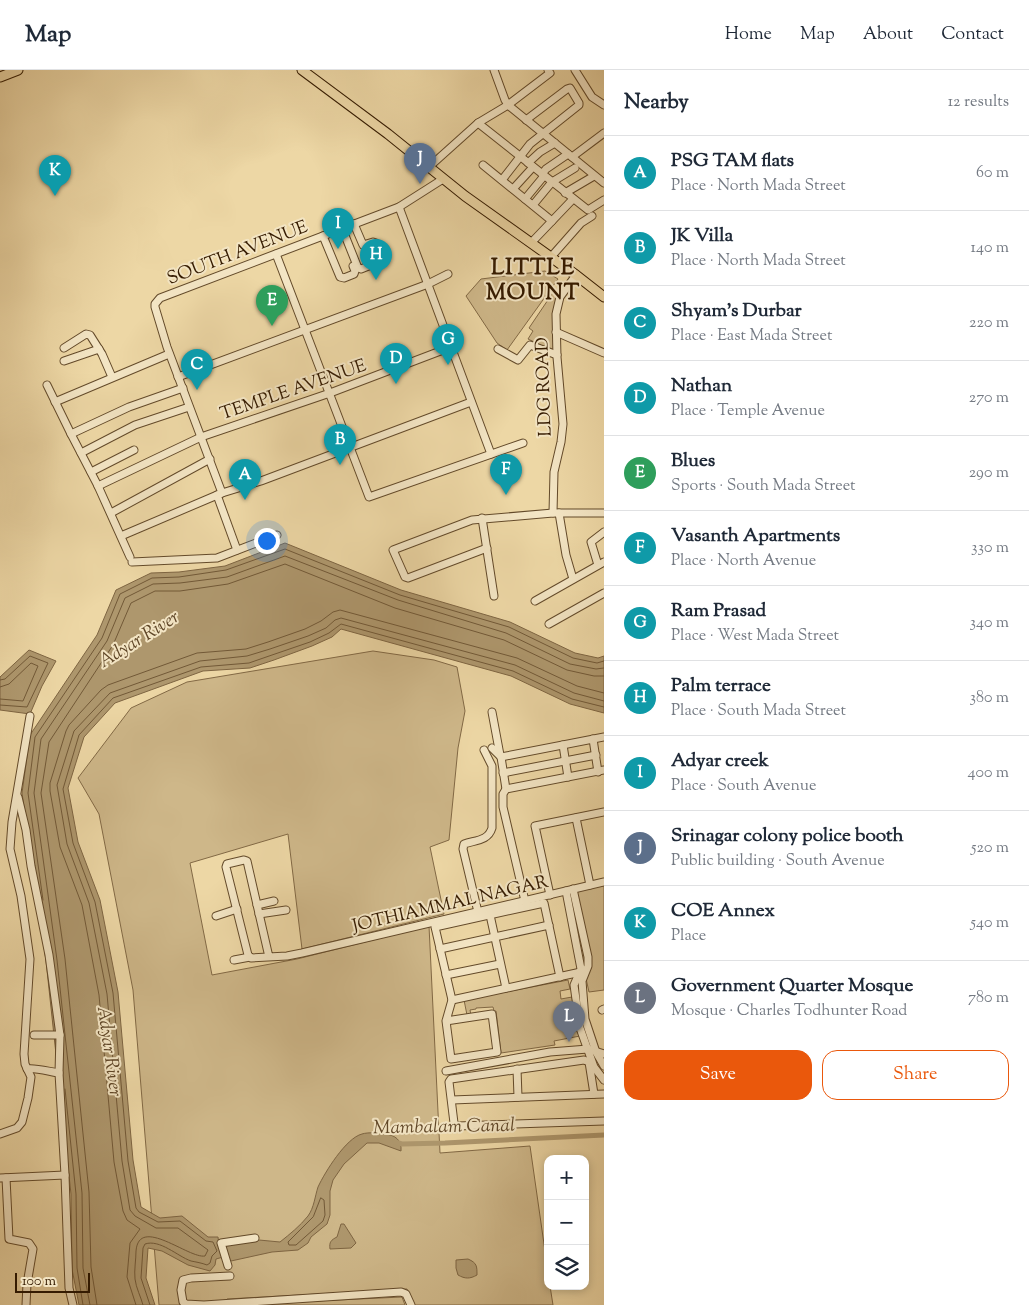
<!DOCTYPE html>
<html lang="en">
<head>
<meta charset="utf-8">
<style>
	body { margin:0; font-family:"Sorts Mill Goudy",serif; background:#f6f6f7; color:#1f2937 }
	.controls { position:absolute; right:15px; bottom:15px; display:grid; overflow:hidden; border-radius:10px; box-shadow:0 2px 8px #0003 }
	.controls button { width:45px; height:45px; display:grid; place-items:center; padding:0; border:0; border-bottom:1px solid #e0e1e3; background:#fff; color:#1f2937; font:25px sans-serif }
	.scale { position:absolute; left:15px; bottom:12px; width:75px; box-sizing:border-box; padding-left:5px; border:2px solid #351b01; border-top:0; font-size:14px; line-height:18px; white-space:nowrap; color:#351b01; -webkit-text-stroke:4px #f3e5c4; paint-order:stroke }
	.you { position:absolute; left:266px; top:470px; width:18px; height:18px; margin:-12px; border:4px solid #fff; border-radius:50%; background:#1a73e8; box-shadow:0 0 0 8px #1a73e833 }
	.badge { display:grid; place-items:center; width:32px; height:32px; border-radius:50%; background:#ea580c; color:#fff; font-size:16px; font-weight:700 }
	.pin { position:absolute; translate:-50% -41px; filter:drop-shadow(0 1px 2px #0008) }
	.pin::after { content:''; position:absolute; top:26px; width:18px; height:15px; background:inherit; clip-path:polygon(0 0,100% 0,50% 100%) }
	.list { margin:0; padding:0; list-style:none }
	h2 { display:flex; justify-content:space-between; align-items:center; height:65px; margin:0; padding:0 20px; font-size:21px }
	h2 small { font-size:16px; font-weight:400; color:#747a83 }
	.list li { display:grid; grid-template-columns:32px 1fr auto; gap:15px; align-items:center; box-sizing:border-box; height:75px; padding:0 20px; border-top:1px solid #e0e1e3 }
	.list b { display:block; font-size:19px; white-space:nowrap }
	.list p { margin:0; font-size:16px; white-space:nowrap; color:#747a83 }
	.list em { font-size:16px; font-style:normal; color:#747a83 }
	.actions { display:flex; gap:10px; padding:15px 20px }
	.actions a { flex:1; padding:11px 0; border:1px solid #ea580c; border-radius:15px; text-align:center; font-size:18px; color:#ea580c }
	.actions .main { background:#ea580c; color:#fff }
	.icon { flex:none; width:28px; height:28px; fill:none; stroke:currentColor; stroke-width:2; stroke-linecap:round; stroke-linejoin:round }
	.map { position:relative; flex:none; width:604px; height:1235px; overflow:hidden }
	header { display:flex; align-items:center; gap:30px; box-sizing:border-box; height:70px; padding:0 25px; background:#fff; border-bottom:1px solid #e0e1e3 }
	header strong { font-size:24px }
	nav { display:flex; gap:28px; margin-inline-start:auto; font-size:18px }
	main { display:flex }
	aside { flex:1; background:#fff }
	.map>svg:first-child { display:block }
	.green { fill:#ceb789; stroke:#826945 }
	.water { fill:#ae976d; stroke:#7e6542 }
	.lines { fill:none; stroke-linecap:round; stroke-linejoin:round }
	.shore { stroke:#725937; stroke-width:1 }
	.canal { stroke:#ae976d; stroke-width:5 }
	.minor-casing { stroke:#634a2a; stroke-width:9 }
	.major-casing { stroke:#351b01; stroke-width:11 }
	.minor { stroke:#f3e5c4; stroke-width:7 }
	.major { stroke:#edd7a5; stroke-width:9 }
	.labels { text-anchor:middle; stroke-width:4; stroke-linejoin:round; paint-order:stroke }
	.street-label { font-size:18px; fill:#351b01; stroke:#f3e5c4 }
	.water-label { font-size:19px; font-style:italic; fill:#5f4627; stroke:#f3e5c4 }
	.district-label { font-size:22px; font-weight:bold; letter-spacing:1px; fill:#351b01; stroke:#f3e5c4 }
</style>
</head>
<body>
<header>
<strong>Map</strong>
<nav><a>Home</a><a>Map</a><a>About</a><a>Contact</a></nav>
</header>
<main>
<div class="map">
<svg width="604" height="1235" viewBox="0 0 604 1235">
	<rect width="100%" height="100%" fill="#edd7a5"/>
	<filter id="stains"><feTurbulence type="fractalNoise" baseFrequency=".004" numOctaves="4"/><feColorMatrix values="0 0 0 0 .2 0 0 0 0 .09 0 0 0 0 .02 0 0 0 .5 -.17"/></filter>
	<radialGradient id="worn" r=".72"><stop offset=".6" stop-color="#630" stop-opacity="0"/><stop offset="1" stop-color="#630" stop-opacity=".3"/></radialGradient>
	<g class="green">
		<polygon points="545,201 558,209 507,280 497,273 466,226 481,209"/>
		<polygon points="554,221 560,224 555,282 528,269 533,261 529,258"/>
		<polygon points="373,581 434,590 457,597 465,641 458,678 449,770 430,777 444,844 302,879 288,764 190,793 212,905 297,889 429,856 440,1083 530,1076 548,1202 548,1216 550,1216 553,1235 412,1235 407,1219 227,1229 228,1235 402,1227 405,1235 159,1235 133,920 99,744 78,708 131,638 187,612"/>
		<polygon points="604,815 604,920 589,922 567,823"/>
		<polygon points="568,910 570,919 560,921 561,929 572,927 580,966 554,971 555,975 501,983 496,941 494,941 493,937 476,938 476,939 470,940 471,945 467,945 464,930"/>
	</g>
	<g class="water">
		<path d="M285,473L401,520L510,552L575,583L598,588L604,586V643L570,634L511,606L341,559L332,567L312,576L274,590L250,598L203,601L115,633L84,667L68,718L78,772L100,830L118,922L133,1090L141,1137L160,1148L182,1146L208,1167H218L219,1176L259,1170L280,1172C290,1164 300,1156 308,1146C314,1138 315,1126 318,1117C325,1102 346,1068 362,1064C368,1062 378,1063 385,1064C395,1065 402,1070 401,1081L379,1073H367L344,1094L333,1110L330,1121V1145L327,1154L311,1167L308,1173L298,1180L272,1182L231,1191L223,1187L216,1189L215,1195L210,1201L188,1195L162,1181L148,1178L146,1208L155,1235H79L72,1199L71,1124L46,891L22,723L30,665L97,565L116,520L151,503L179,502L225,496Z"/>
		<polygon points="29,580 56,591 42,616 30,644 0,640 0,607"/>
		<path d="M341,1154H344L356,1173L351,1178L330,1179C329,1172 331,1170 337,1167Z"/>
		<path d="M468,1189C477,1193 477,1196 477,1205C470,1209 465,1209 458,1205L456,1198V1190Z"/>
	</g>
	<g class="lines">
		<g class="shore">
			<polyline points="0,610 5,609 30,586 48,593 27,637 0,635"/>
			<polyline points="0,617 9,614 31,593 38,596 23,631 0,629"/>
			<polyline points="43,830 28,723 35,667 102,568 120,524 152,508 179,507 226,500 285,479 400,525 509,557 573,588 597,593 604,591"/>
			<polyline points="65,1019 76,1124 77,1198 83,1235"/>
			<polygon points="321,1128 324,1130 325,1145 323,1151 296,1175 289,1175 288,1172 313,1147"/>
			<polyline points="90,1235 83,1198 82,1123 57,890 34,723 41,669 107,571 125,528 153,514 180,513 227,507 285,486 398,530 506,563 570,594 596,599 604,598"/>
			<polyline points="97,1235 91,1197 89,1122 65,889 41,723 49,672 113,575 131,533 155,521 180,521 228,514 285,494 395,538 504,570 567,600 594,606 604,606"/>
			<polyline points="136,1235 127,1207 130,1173 140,1159 127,1150 123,1141 114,1092 99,925 82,835 60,777 50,721 50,713 66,661 69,655 101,620 108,615 197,583 246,579 268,572 305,559 321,551 333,542 340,540 517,588 577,616 604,623"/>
			<path d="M143,1235C141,1227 136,1218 135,1209C134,1200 136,1190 136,1181C139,1145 189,1189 205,1186L208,1180L178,1158H156L135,1146L130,1140L122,1091L107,924L89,833L67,774L57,715L74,661L110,623L200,591L247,586L270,579L308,566L326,558L335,550L341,548L515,595L574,623L604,631"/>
			<path d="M150,1235L141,1208L143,1178L145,1174C160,1169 177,1186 191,1191C196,1192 202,1193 207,1195L210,1193L212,1186L217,1181L213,1172L206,1171L180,1151L158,1152L139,1142L136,1138L128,1091L113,923L95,832L73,773L63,719L79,665L113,628L201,597L249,593L272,585L310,572L329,563L341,554L513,601L572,629L604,637"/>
		</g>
		<polyline class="canal" points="395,1072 402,1074 445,1073 604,1065"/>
		<g class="minor-casing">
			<g id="minor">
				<polyline points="494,0 505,30 508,35 604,113"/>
				<polyline points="575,0 592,27 604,35"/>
				<polyline points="478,53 588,140 604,130"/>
				<polyline points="572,87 604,63"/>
				<polyline points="528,93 540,82 555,73"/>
				<polyline points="483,95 552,151"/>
				<polyline points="429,97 478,53 508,35 550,3 548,0"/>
				<polyline points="542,104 546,99 568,84"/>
				<polyline points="502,110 530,74 579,35 579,33 570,18 567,19 526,50"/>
				<polyline points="513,119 533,97"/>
				<polyline points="565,123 594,106"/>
				<polyline points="525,129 544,106"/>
				<polyline points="533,135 552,112 575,98"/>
				<polyline points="399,137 491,384"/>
				<polyline points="342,158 358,198 361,199 381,191 382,189 376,173 373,172 363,175 354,154"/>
				<polyline points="323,166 340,207 344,208 354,204 355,201 353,196"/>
				<polyline points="531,173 573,129"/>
				<polyline points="276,184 369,427 523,373"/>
				<polyline points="551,187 581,153 592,146"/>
				<polyline points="556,262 604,283"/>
				<polyline points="64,278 86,264 90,265 102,284 112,307"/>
				<polyline points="498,279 518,290 530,275 557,285"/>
				<polyline points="64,291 99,279"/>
				<polyline points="178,307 428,214 448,204"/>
				<polyline points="47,315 71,364 98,416 130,487"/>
				<polyline points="55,332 169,284"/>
				<polyline points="71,364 129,337 183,318"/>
				<polyline points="81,383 135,355 189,337"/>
				<polyline points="91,402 134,380"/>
				<polyline points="98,416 201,367 330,323 451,277"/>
				<polyline points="222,423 167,277 155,237 155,234 160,228 399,137 443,109"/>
				<polyline points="217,425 237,480"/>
				<polyline points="111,443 210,389"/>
				<polyline points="553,443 554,402 561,372 563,354 557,287 556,244 560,227 576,205"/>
				<polyline points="559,443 566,485 573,509"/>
				<polyline points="482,448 494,526"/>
				<polyline points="121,466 222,423 261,411 471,332"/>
				<polyline points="487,478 408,508 405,507 393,480 472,450 553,443 604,443"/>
				<polyline points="132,492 217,488 277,465"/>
				<polyline points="598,495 591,472 604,462"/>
				<polyline points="535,531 604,492"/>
				<polyline points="549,554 604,523"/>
				<polyline points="492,642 500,685"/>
				<polyline points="593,669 598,702"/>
				<polyline points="563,675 568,707"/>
				<polyline points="492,678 501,687 604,667"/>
				<polyline points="501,687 506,719 604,700"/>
				<polyline points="503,703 596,685"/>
				<polyline points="506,719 503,724 503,737 525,831"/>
				<polyline points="18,727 26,760 31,796 49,885 60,965 59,1003 65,1105"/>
				<polyline points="576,748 590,815"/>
				<polyline points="573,819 588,887 588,896 582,911 585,949 596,982 604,996"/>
				<polyline points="566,821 581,899 574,915 580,958 594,997 604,1010"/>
				<polyline points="550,825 535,756 604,742"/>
				<polyline points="257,835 274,831"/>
				<path d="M478,842L463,779L464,774C476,770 488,771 492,758V696L484,680"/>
				<polyline points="259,844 286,840"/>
				<polyline points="490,845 506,918"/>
				<polyline points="216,846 237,839"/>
				<polyline points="440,879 549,855"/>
				<polyline points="269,887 247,791 244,790 227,794 226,797 248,885 251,888 287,886 302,883 604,812"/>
				<polyline points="234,890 250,887"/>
				<polyline points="446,905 500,894"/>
				<polyline points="452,930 581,902"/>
				<polyline points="602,940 604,939"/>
				<polyline points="446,951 492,944 497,982 451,989 446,951 452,930 435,857 544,833 560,907"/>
				<polyline points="34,965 60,965"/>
				<path d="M27,999C33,997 51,1002 59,1003"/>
				<polyline points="517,999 518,1027"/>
				<polyline points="446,1001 550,982 588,979 604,984"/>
				<polyline points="594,1024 589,992 584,990 451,1009 449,1012 454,1053 457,1056 604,1051"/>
				<polyline points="452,1030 604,1024"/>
				<polyline points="0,1064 17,1058 22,1052 28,1028 31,1007 25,994 24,984 30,889 21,826 10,779 12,752 30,646"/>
				<polyline points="0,1108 65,1105 69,1218 73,1235"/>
				<polyline points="6,1108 9,1169 29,1173 33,1179 27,1214 26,1235"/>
				<polyline points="228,1196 221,1173 255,1168"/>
				<polyline points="230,1206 191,1208 183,1210 181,1220 183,1232 186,1234 204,1235 401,1222 406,1224 411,1235"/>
			</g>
		</g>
		<g class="major-casing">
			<g id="major">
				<polyline points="302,0 388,64 465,126 576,205 604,227"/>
				<polyline points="0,7 18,0"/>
			</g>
		</g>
		<use href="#minor" class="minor"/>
		<use href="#major" class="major"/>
	</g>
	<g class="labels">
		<g class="street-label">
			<text transform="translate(237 182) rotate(-21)" y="6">SOUTH AVENUE</text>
			<text transform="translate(543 317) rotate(-92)" y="6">LDG ROAD</text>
			<text transform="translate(293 319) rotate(-19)" y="6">TEMPLE AVENUE</text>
			<text transform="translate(450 833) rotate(-13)" y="6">JOTHIAMMAL NAGAR</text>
		</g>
		<g class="water-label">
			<text transform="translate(138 568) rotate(-32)" y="7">Adyar River</text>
			<text transform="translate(111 981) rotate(82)" y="7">Adyar River</text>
			<text transform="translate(444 1055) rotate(-1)" y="7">Mambalam Canal</text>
		</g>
		<g class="district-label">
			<text x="533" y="204">LITTLE<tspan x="533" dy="25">MOUNT</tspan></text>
		</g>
	</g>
	<rect width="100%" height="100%" filter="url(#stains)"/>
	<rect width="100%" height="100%" fill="url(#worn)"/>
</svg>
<div class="controls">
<button>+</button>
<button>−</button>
<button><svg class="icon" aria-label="layers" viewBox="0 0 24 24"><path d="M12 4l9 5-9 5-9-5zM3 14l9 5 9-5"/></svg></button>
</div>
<div class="scale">100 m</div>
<div class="you"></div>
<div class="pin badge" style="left:245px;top:430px;background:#0f9aa8">A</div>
<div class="pin badge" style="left:340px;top:395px;background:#0f9aa8">B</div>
<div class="pin badge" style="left:197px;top:320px;background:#0f9aa8">C</div>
<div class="pin badge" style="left:396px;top:314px;background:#0f9aa8">D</div>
<div class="pin badge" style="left:272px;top:256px;background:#2e9e5b">E</div>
<div class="pin badge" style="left:506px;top:425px;background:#0f9aa8">F</div>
<div class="pin badge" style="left:448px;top:295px;background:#0f9aa8">G</div>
<div class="pin badge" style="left:376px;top:210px;background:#0f9aa8">H</div>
<div class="pin badge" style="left:338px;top:179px;background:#0f9aa8">I</div>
<div class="pin badge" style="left:420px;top:114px;background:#5c6f8a">J</div>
<div class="pin badge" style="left:55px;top:126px;background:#0f9aa8">K</div>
<div class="pin badge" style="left:569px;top:972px;background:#6b7280">L</div>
</div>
<aside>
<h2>Nearby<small>12 results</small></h2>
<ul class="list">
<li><span class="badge" style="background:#0f9aa8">A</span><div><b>PSG TAM flats</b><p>Place · North Mada Street</p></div><em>60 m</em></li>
<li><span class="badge" style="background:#0f9aa8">B</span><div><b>JK Villa</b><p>Place · North Mada Street</p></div><em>140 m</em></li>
<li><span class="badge" style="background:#0f9aa8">C</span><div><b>Shyam's Durbar</b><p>Place · East Mada Street</p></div><em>220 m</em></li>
<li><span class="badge" style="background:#0f9aa8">D</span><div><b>Nathan</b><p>Place · Temple Avenue</p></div><em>270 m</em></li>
<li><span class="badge" style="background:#2e9e5b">E</span><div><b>Blues</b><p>Sports · South Mada Street</p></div><em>290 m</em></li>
<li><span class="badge" style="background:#0f9aa8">F</span><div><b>Vasanth Apartments</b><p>Place · North Avenue</p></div><em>330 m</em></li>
<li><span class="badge" style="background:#0f9aa8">G</span><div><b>Ram Prasad</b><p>Place · West Mada Street</p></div><em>340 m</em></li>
<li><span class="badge" style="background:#0f9aa8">H</span><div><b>Palm terrace</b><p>Place · South Mada Street</p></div><em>380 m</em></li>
<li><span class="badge" style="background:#0f9aa8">I</span><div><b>Adyar creek</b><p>Place · South Avenue</p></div><em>400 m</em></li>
<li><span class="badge" style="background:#5c6f8a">J</span><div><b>Srinagar colony police booth</b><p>Public building · South Avenue</p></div><em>520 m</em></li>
<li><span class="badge" style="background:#0f9aa8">K</span><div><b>COE Annex</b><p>Place</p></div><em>540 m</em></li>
<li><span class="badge" style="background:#6b7280">L</span><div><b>Government Quarter Mosque</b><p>Mosque · Charles Todhunter Road</p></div><em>780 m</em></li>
</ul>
<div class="actions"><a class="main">Save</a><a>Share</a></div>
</aside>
</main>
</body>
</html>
